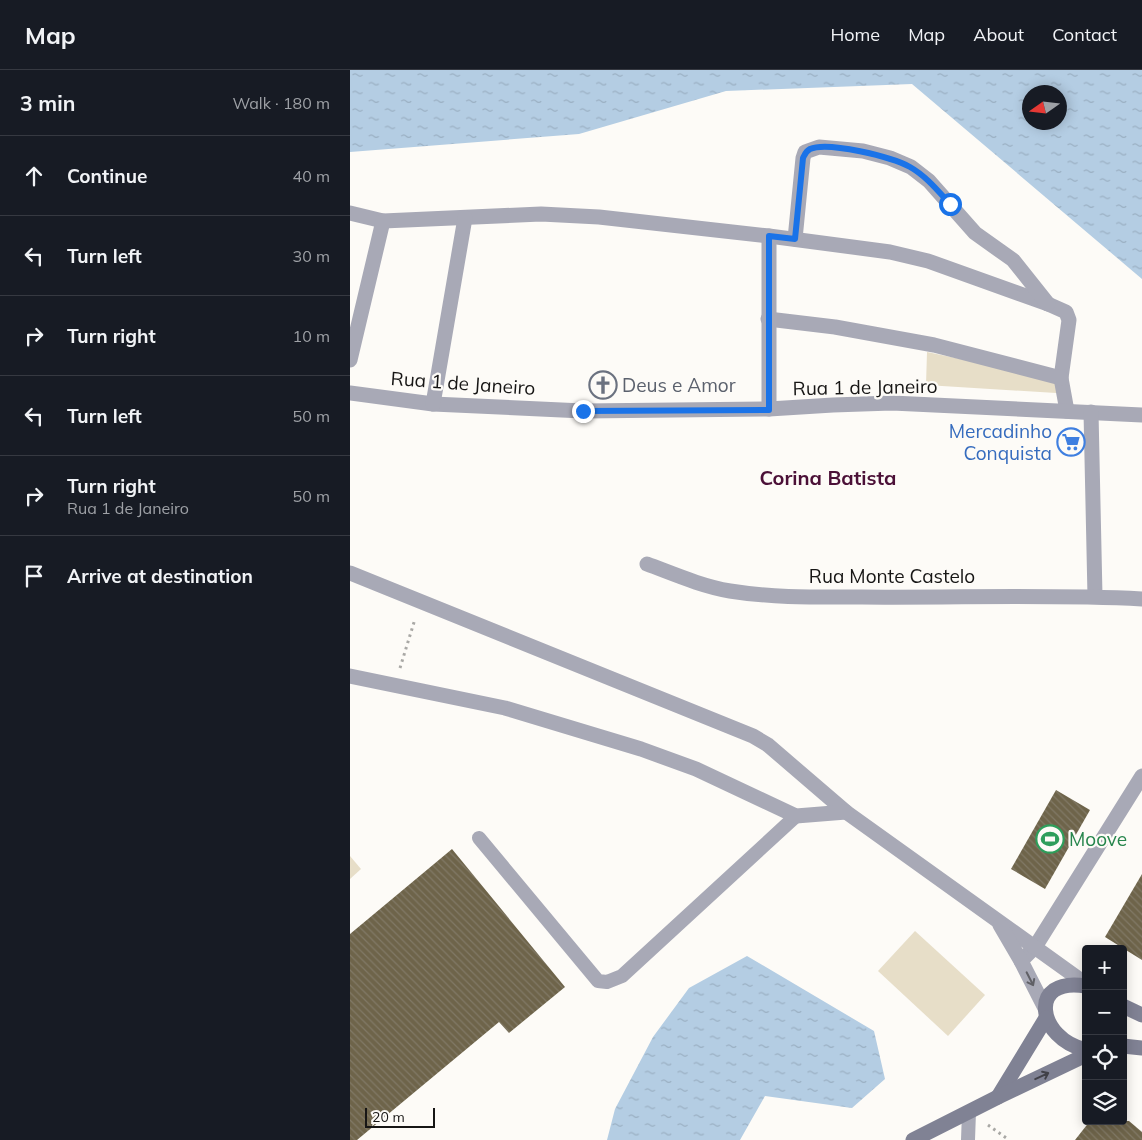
<!DOCTYPE html>
<html lang="en">
<head>
<meta charset="utf-8">
<style>
	body { margin:0; font-family:Mulish,sans-serif; background:#20242c; color:#f1f3f6 }
	.controls { position:absolute; right:15px; bottom:15px; display:grid; overflow:hidden; border-radius:5px; box-shadow:0 2px 12px #0003 }
	.controls button { width:45px; height:45px; display:grid; place-items:center; padding:0; border:0; border-bottom:1px solid #363941; background:#171b24; color:#f1f3f6; font:25px sans-serif }
	.compass { position:absolute; left:672px; top:15px; width:45px; height:45px; border-radius:50%; background:#171b24; box-shadow:0 2px 12px #0003; rotate:256deg }
	.scale { position:absolute; left:15px; bottom:12px; width:70px; box-sizing:border-box; padding-left:5px; border:2px solid #171615; border-top:0; font-size:14px; line-height:18px; white-space:nowrap; color:#171615; -webkit-text-stroke:4px #fdfbf7; paint-order:stroke }
	.stop { position:absolute; width:15px; height:15px; margin:-11px; border:4px solid #1a73e8; border-radius:50%; background:#fff }
	.stop.end { background:#1a73e8; border-color:#fff; box-shadow:0 1px 5px #0008 }
	.list { margin:0; padding:0; list-style:none }
	h2 { display:flex; justify-content:space-between; align-items:center; height:65px; margin:0; padding:0 20px; font-size:21px }
	h2 small { font-size:16px; font-weight:400; color:#9ea1a6 }
	.list li { display:grid; grid-template-columns:32px 1fr auto; gap:15px; align-items:center; box-sizing:border-box; height:80px; padding:0 20px; border-top:1px solid #363941 }
	.list b { display:block; font-size:19px; white-space:nowrap }
	.list p { margin:0; font-size:16px; white-space:nowrap; color:#9ea1a6 }
	.list em { font-size:16px; font-style:normal; color:#9ea1a6 }
	.icon { flex:none; width:28px; height:28px; fill:none; stroke:currentColor; stroke-width:2; stroke-linecap:round; stroke-linejoin:round }
	.map { position:relative; flex:none; width:792px; height:1070px; overflow:hidden }
	header { display:flex; align-items:center; gap:30px; box-sizing:border-box; height:70px; padding:0 25px; background:#171b24; border-bottom:1px solid #363941 }
	header strong { font-size:24px }
	nav { display:flex; gap:28px; margin-inline-start:auto; font-size:18px }
	main { display:flex }
	aside { flex:1; background:#171b24 }
	.map>svg:first-child { display:block }
	.green { fill:#e7dec8 }
	.water { fill:url(#water-ripples); fill-rule:evenodd }
	.building { fill:url(#building-back-hatch) }
	.lines { fill:none; stroke-linecap:round; stroke-linejoin:round }
	.path { stroke:#a9a8a5; stroke-width:3; stroke-dasharray:2.5 4; stroke-linecap:butt }
	.service { stroke:#a8a9b6; stroke-width:14 }
	.minor { stroke:#a8a9b6; stroke-width:15 }
	.tertiary { stroke:#a8a9b6; stroke-width:15 }
	.secondary { stroke:#808294; stroke-width:15 }
	.oneway { stroke:#606066 }
	.oneway2 { stroke:#414148 }
	.route { stroke:#1a73e8; stroke-width:6 }
	.labels { text-anchor:middle; stroke-width:4.5; stroke-linejoin:round; paint-order:stroke }
	.street-label { font-size:19px; fill:#171615; stroke:#fdfbf7 }
	.worship-label { font-size:19px; fill:#5b616d; stroke:#fdfbf7; text-anchor:start }
	.shop-label { font-size:19px; fill:#366cbe; stroke:#fdfbf7; text-anchor:end }
	.leisure-label { font-size:19px; fill:#27864d; stroke:#fdfbf7; text-anchor:start }
	.neighbourhood-label { font-size:20px; font-weight:bold; fill:#4b1037; stroke:#fdfbf7 }
</style>
</head>
<body>
<header>
<strong>Map</strong>
<nav><a>Home</a><a>Map</a><a>About</a><a>Contact</a></nav>
</header>
<main>
<aside>
<h2>3 min<small>Walk · 180 m</small></h2>
<ul class="list">
<li><svg class="icon" aria-label="ahead" viewBox="0 0 24 24"><path d="M12 20V5M6 11l6-6 6 6"/></svg><div><b>Continue</b></div><em>40 m</em></li>
<li><svg class="icon" aria-label="left" viewBox="0 0 24 24"><path d="M17 20v-9H6M10 6l-5 5 5 5"/></svg><div><b>Turn left</b></div><em>30 m</em></li>
<li><svg class="icon" aria-label="right" viewBox="0 0 24 24"><path d="M7 20v-9h11M14 6l5 5-5 5"/></svg><div><b>Turn right</b></div><em>10 m</em></li>
<li><svg class="icon" aria-label="left" viewBox="0 0 24 24"><path d="M17 20v-9H6M10 6l-5 5 5 5"/></svg><div><b>Turn left</b></div><em>50 m</em></li>
<li><svg class="icon" aria-label="right" viewBox="0 0 24 24"><path d="M7 20v-9h11M14 6l5 5-5 5"/></svg><div><b>Turn right</b><p>Rua 1 de Janeiro</p></div><em>50 m</em></li>
<li><svg class="icon" aria-label="arrive" viewBox="0 0 24 24"><path d="M6 21V4h12l-3 4 3 4H6"/></svg><div><b>Arrive at destination</b></div></li>
</ul>
</aside>
<div class="map">
<svg width="792" height="1070" viewBox="0 0 792 1070">
	<defs>
		<pattern id="water-ripples" width="26" height="14" patternUnits="userSpaceOnUse" patternTransform="scale(1.25)"><rect width="26" height="14" fill="#b4cde3"/><path d="M2 4q2-2 4 0t4 0M15 11q2-2 4 0t4 0" fill="none" stroke="#9aafc2"/></pattern>
		<pattern id="building-back-hatch" width="6" height="6" patternUnits="userSpaceOnUse" patternTransform="scale(1.25)"><rect width="6" height="6" fill="#6e644a"/><path d="M-1 5l2 2M0 0l6 6M5-1l2 2" fill="none" stroke="#817966"/></pattern>
	</defs>
	<rect width="100%" height="100%" fill="#fdfbf7"/>
	<g class="green">
		<polygon points="577,282 707,309 706,323 576,315"/>
		<polygon points="0,786 11,799 0,809"/>
		<polygon points="565,861 635,925 598,966 528,901"/>
	</g>
	<g class="water">
		<path d="M0,0H792V209L562,14L376,21L229,64L0,82ZM680,22H710V52H680Z"/>
		<polygon points="397,886 524,961 535,1009 502,1038 415,1026 390,1070 257,1070 265,1039 303,967 339,918"/>
	</g>
	<g class="building">
		<polygon points="706,720 740,740 695,819 661,799"/>
		<polygon points="102,779 215,917 159,963 149,952 7,1070 0,1070 0,864"/>
		<polygon points="792,804 792,890 755,867"/>
		<polygon points="740,1051 779,1051 792,1062 792,1070 725,1070"/>
	</g>
	<g class="lines">
		<g class="path">
			<polyline points="50,598 65,549"/>
			<polyline points="638,1055 659,1070"/>
		</g>
		<g class="service">
			<polyline points="129,768 248,911 257,912 272,906 446,746"/>
			<polyline points="618,1070 619,1042"/>
		</g>
		<g class="minor">
			<polyline points="0,143 33,151 191,144 249,147 419,166 540,182 578,191 698,234 716,242 719,250 711,308 717,341"/>
			<polyline points="445,169 453,88 455,82 469,77 513,81 540,88 561,97 579,111 625,163 663,190 698,234"/>
			<polyline points="418,249 485,257 584,275 711,308"/>
			<polyline points="0,290 33,151"/>
			<polyline points="0,323 83,334 233,341 419,339 483,335 542,333 792,345"/>
			<polyline points="83,334 115,148"/>
			<polyline points="419,339 419,166"/>
			<polyline points="741,342 745,526"/>
			<path d="M297,494C324,504 351,516 380,521C423,528 468,527 512,527C605,528 699,524 792,529"/>
			<polyline points="671,891 685,877 792,706"/>
		</g>
		<g class="tertiary">
			<polyline points="0,503 403,666 418,675 496,742 736,914"/>
			<polyline points="0,606 155,638 291,679 346,699 446,746 496,742"/>
			<polyline points="650,855 671,891 695,938"/>
		</g>
		<g class="secondary">
			<path d="M736,916C677,906 687,969 736,980"/>
			<polyline points="773,936 792,945"/>
			<polyline points="773,976 792,978"/>
			<polyline points="648,1027 696,948"/>
			<polyline points="563,1070 648,1027 736,985"/>
		</g>
	</g>
	<defs><path id="oneway-shaft" d="M-6 0H5M1.5-3L5.5 0L1.5 3" fill="none" stroke-width="1.6" stroke-linecap="round" stroke-linejoin="round" transform="scale(1.25)"/></defs>
	<use class="oneway" href="#oneway-shaft" transform="translate(680 909) rotate(63)"/>
	<use class="oneway2" href="#oneway-shaft" transform="translate(692 1006) rotate(-25)"/>
	<g class="lines">
		<path class="route" d="M233,341L419,340V166L445,169L453,88C455,84 456,81 460,79C478,71 542,87 560,97C576,106 588,121 600,134"/>
	</g>
	<defs>
		<g id="church-ring" transform="scale(1.4375)"><circle r="9.5" fill="#fdfbf7" stroke="#6b7280" stroke-width="1.5"/><path d="M-1.2-6h2.4v3.5h3.3v2.4h-3.3V6h-2.4V-.1h-3.3v-2.4h3.3Z" fill="#6b7280"/></g>
		<g id="supermarket-ring" transform="scale(1.4375)"><circle r="9.5" fill="#fdfbf7" stroke="#3f7fe0" stroke-width="1.5"/><path d="M-6-5.5h2.5l.6 2H6L4.5 2H-2.5L-4.4-4H-6ZM-1.5 3.2a1.3 1.3 0 1 0 .1 0ZM3 3.2a1.3 1.3 0 1 0 .1 0Z" fill="#3f7fe0"/></g>
		<g id="stadium-ring" transform="scale(1.4375)"><circle r="9.5" fill="#fdfbf7" stroke="#2e9e5b" stroke-width="1.5"/><path d="M0-5a6.5 5 0 1 0 0 10a6.5 5 0 1 0 0-10ZM-3.5-1.8h7v3.6h-7Z" fill="#2e9e5b"/></g>
	</defs>
	<g fill-rule="evenodd">
		<use href="#church-ring" x="253" y="315"/>
		<use href="#supermarket-ring" x="721" y="372"/>
		<use href="#stadium-ring" x="700" y="769"/>
	</g>
	<g class="labels">
		<g class="street-label">
			<text transform="translate(113 313) rotate(4)" y="7">Rua 1 de Janeiro</text>
			<text transform="translate(515 317) rotate(-1)" y="7">Rua 1 de Janeiro</text>
			<text x="542" y="513">Rua Monte Castelo</text>
		</g>
		<g class="worship-label">
			<text x="272" y="322">Deus e Amor</text>
		</g>
		<g class="shop-label">
			<text x="702" y="368">Mercadinho<tspan x="702" dy="22">Conquista</tspan></text>
		</g>
		<g class="leisure-label">
			<text x="719" y="776">Moove</text>
		</g>
		<g class="neighbourhood-label">
			<text x="478" y="415">Corina Batista</text>
		</g>
	</g>
</svg>
<div class="controls">
<button>+</button>
<button>−</button>
<button><svg class="icon" aria-label="locate" viewBox="0 0 24 24"><circle cx="12" cy="12" r="6"/><path d="M12 2v4M12 18v4M2 12h4M18 12h4"/></svg></button>
<button><svg class="icon" aria-label="layers" viewBox="0 0 24 24"><path d="M12 4l9 5-9 5-9-5zM3 14l9 5 9-5"/></svg></button>
</div>
<svg class="compass" viewBox="-18 -18 36 36"><path d="M0-13l5 13h-10z" fill="#e53935"/><path d="M0 13l5-13h-10z" fill="#9ea1a6"/></svg>
<div class="scale">20 m</div>
<div class="stop" style="left:600px;top:134px"></div>
<div class="stop end" style="left:233px;top:341px"></div>
</div>
</main>
</body>
</html>
